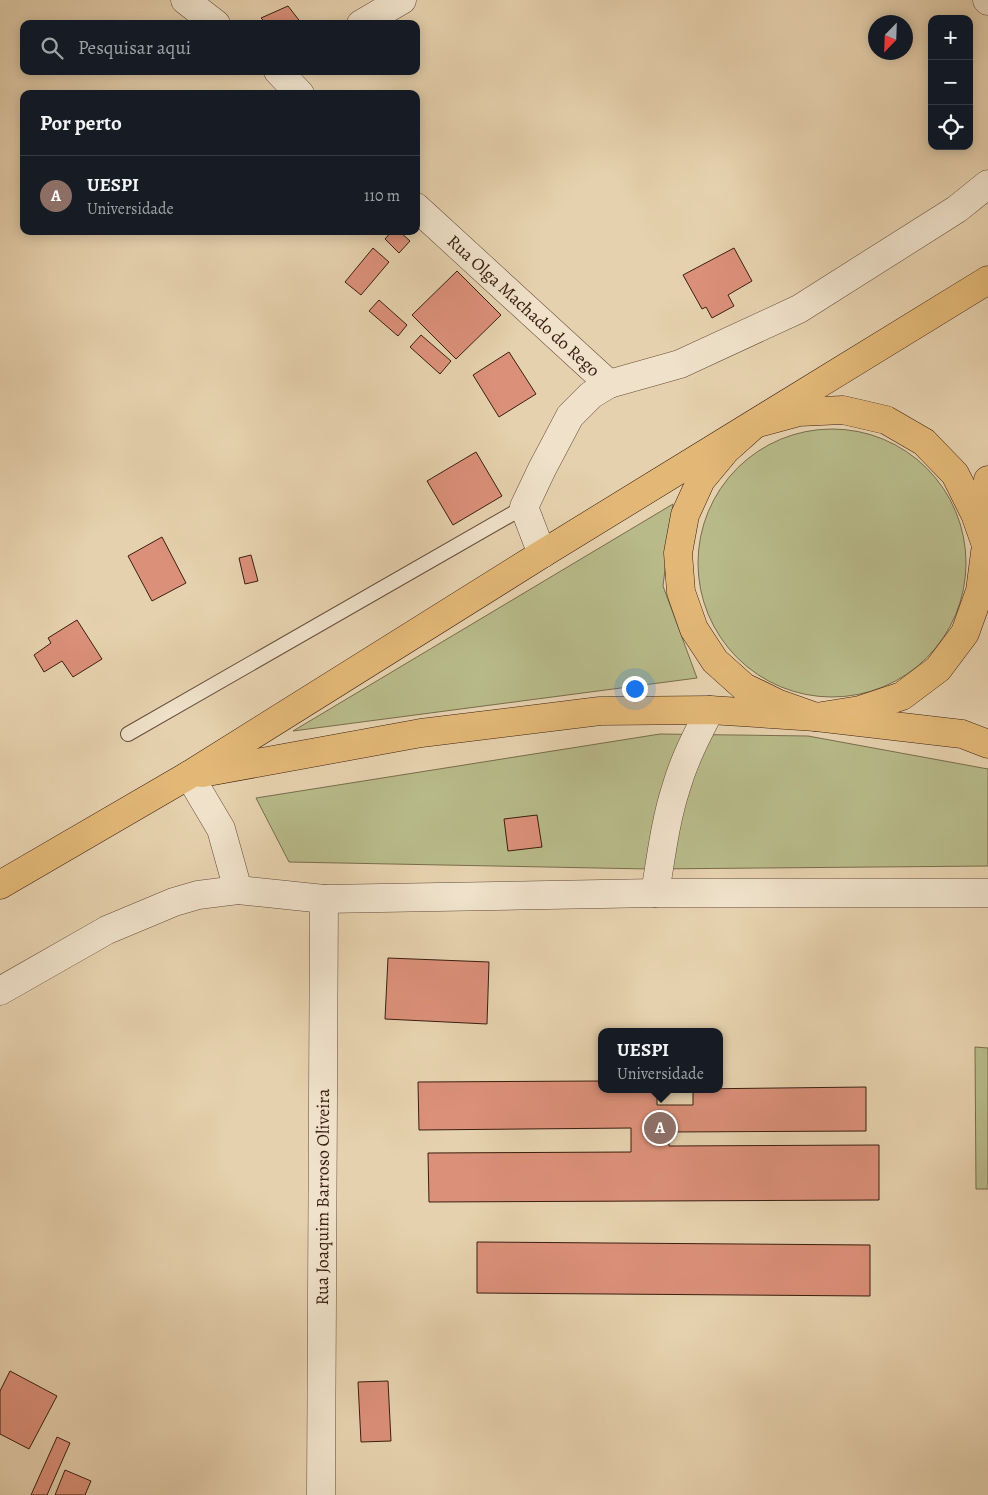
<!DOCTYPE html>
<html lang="pt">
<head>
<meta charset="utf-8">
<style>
	body { margin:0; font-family:Alegreya,serif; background:#242831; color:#f1f3f6 }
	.controls { position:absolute; right:15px; top:15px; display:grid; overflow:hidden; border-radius:10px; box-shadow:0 2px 12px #0003 }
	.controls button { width:45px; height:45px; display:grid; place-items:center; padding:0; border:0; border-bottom:1px solid #363941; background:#171b24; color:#f1f3f6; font:25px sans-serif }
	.compass { position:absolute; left:868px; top:15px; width:45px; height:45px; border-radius:50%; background:#171b24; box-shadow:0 2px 12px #0003; rotate:203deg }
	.you { position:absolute; left:634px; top:688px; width:18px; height:18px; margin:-12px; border:4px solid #fff; border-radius:50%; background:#1a73e8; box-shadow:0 0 0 8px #1a73e833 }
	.badge { display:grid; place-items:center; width:32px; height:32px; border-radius:50%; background:#7c3aed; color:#fff; font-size:16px; font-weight:700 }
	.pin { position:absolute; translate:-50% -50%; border:2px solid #fff; box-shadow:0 1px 5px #0006 }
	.popup { position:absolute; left:598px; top:1028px; width:125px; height:65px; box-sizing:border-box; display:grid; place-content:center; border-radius:10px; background:#171b24; filter:drop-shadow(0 1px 4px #0005); font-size:16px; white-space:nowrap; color:#9ea1a6 }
	.popup b { font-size:19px; color:#f1f3f6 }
	.popup::after { content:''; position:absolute; left:50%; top:100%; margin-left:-10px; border:10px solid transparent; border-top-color:#171b24 }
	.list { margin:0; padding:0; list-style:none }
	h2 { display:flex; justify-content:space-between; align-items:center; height:65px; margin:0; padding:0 20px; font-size:21px }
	h2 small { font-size:16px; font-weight:400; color:#9ea1a6 }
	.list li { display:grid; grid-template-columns:32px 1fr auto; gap:15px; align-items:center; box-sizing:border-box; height:80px; padding:0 20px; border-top:1px solid #363941 }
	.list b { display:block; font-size:19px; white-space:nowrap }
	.list p { margin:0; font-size:16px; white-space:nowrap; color:#9ea1a6 }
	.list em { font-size:16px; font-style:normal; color:#9ea1a6 }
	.icon { flex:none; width:28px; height:28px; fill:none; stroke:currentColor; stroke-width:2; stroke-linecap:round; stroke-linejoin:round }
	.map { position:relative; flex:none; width:988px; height:1495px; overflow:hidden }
	.search { position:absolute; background:#171b24; box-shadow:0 2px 12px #0003; left:20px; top:20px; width:400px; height:55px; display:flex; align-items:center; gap:12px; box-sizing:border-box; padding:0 18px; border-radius:10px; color:#9ea1a6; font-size:19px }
	.panel { position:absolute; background:#171b24; box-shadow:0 2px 12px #0003; left:20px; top:90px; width:400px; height:145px; border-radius:10px }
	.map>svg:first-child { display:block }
	.green { fill:#b8ba89; stroke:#796c4c }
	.building { fill:#db9079; stroke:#3a1e10 }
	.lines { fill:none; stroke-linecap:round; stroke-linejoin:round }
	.service-casing { stroke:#654b38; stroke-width:16 }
	.minor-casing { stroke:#654b38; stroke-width:29 }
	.primary-casing { stroke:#3a1e10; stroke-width:29 }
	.trunk-casing { stroke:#3a1e10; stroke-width:29 }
	.service { stroke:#efe1ca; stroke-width:14 }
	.minor { stroke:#efe1ca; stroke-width:28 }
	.primary { stroke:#e3b877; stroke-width:28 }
	.trunk { stroke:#e3b877; stroke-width:28 }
	.labels { text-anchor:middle; stroke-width:4; stroke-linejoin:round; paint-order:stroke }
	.street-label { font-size:18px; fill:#3a1e10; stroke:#efe1ca }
</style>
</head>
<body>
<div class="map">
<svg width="988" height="1495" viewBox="0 0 988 1495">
	<rect width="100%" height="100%" fill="#e6d1ae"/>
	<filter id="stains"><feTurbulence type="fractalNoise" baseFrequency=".004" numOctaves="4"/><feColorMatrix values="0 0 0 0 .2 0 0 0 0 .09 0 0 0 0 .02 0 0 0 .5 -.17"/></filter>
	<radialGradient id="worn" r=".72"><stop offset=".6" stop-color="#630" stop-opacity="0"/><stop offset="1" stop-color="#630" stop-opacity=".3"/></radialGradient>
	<g class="green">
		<circle cx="832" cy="563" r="134"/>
		<polygon points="673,504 663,586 697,678 293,731"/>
		<polygon points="660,734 808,736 988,769 988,866 649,869 289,862 256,798"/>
		<polygon points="975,1047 988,1048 988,1189 976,1189"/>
	</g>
	<g class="building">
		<polygon points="288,6 302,24 267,24 261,18"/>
		<polygon points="392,231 399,231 410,241 399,253 385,239"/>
		<polygon points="373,248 389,262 361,295 345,282"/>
		<polygon points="734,248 752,281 728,295 734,306 712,318 706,307 702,309 683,275"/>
		<polygon points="457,271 501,315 456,359 412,315"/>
		<polygon points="379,300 407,325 398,336 369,311"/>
		<polygon points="421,335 451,361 440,374 410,347"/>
		<polygon points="509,352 536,394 499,417 473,375"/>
		<polygon points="476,452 502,496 453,525 427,481"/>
		<polygon points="162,537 186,583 152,601 128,556"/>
		<polygon points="251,555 258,581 245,584 239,558"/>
		<polygon points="77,620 102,659 73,677 62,661 44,672 34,655 51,643 48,638"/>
		<polygon points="537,815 542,847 508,851 504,819"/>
		<polygon points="388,958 489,962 487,1024 385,1019"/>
		<polygon points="601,1081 601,1089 657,1089 657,1105 693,1105 693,1089 866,1087 866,1131 669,1132 669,1146 879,1145 879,1200 429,1202 428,1153 631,1152 631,1128 419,1130 418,1082"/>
		<polygon points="477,1242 870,1245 870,1296 477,1293"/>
		<polygon points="10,1371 57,1396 29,1449 0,1434 0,1391"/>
		<polygon points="388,1381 391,1441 361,1442 358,1382"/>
		<polygon points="57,1437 70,1443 47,1495 31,1495"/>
		<polygon points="65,1470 91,1481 85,1495 55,1495"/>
	</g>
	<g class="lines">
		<g class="service-casing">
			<polyline id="service" points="128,734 524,507"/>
		</g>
		<g class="minor-casing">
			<g id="minor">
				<polyline points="185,0 216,24"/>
				<polyline points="987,0 988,1"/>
				<polyline points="361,24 402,0"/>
				<polyline points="278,71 300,94"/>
				<path id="s1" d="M416,207L609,384"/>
				<polyline points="542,554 524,507 542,469 570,416 591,395 609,384 680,364 799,309 957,209 988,184"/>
				<polyline points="189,775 221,829 238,890"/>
				<path d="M655,893C661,858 665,822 676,788C684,760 697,735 710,710"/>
				<polyline points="0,991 107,930 174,902 198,895 238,890 324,899 655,893 988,893"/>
				<path id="s2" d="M321,1495L324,899"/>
			</g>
		</g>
		<g class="primary-casing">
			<polyline id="primary" points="986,545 975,514 955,474 924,442 886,420 843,410 799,412 755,424 726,450 701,480 685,515 678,553 681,592 694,629 715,661 744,687 779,704 816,717 962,734 988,744"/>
		</g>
		<g class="trunk-casing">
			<g id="trunk">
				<polyline points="202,773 421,733 600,711 710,710 816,717 860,710 902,696 938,669 965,633 980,591 986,545 988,480"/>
				<polyline points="0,885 189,775 542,554 988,280"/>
			</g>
		</g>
		<use href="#service" class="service"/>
		<use href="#minor" class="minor"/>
		<use href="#primary" class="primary"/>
		<use href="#trunk" class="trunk"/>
	</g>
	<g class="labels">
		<g class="street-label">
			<text dy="6" stroke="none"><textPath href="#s1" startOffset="146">Rua Olga Machado do Rego</textPath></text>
			<text dy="6" stroke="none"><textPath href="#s2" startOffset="298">Rua Joaquim Barroso Oliveira</textPath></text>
		</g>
	</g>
	<rect width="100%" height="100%" filter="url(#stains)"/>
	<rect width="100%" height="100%" fill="url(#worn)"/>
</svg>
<div class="controls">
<button>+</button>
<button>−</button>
<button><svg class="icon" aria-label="locate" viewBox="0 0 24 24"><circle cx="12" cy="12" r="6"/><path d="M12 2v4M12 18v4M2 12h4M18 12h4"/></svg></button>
</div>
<svg class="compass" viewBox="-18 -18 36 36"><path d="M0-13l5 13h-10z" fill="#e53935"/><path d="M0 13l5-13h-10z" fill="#9ea1a6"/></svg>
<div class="you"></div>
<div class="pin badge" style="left:660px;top:1128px;background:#8d6e63">A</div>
<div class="popup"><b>UESPI</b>Universidade</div>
<div class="search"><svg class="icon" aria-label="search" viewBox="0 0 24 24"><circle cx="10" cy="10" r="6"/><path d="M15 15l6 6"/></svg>Pesquisar aqui</div>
<section class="panel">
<h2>Por perto<small></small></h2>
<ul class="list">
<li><span class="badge" style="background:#8d6e63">A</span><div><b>UESPI</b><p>Universidade</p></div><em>110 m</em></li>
</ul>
</section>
</div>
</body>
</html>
